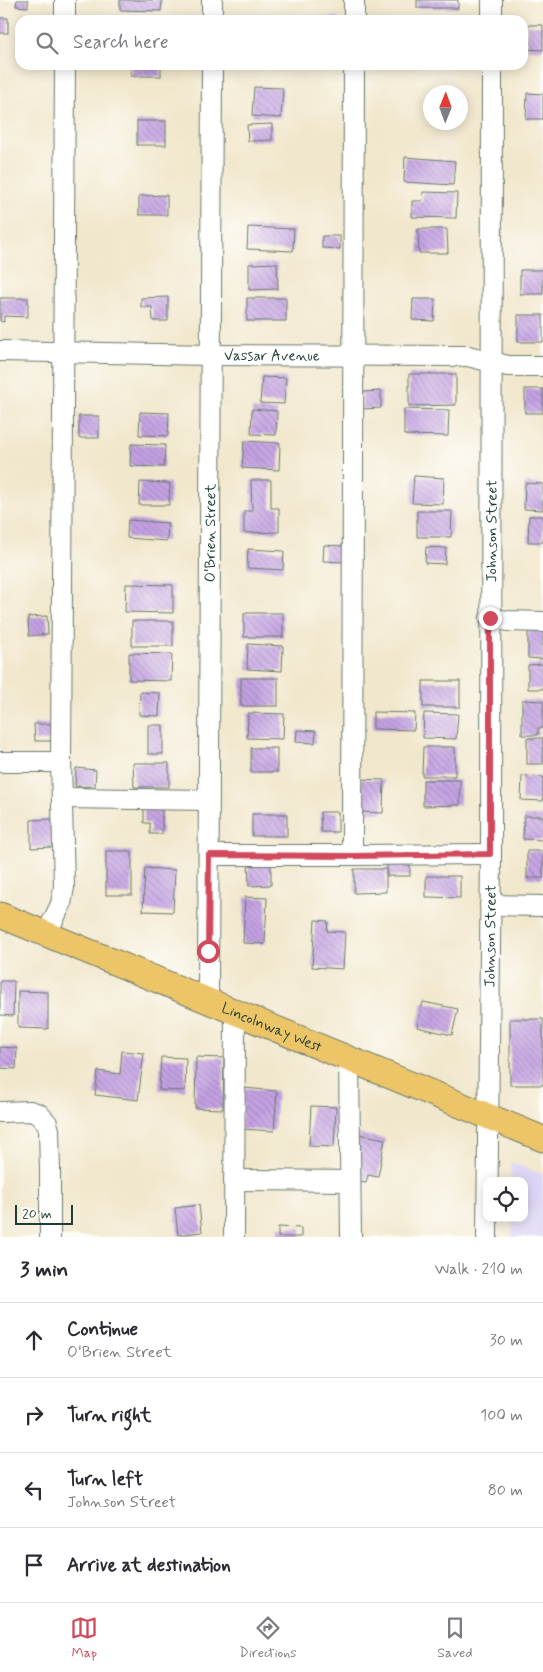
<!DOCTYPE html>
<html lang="en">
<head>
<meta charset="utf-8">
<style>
	body { margin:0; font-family:Mynerve,sans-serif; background:#f2f2f3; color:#2b2b33 }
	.controls { position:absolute; right:15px; bottom:15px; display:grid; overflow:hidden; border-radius:10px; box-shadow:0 2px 12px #0003 }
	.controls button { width:45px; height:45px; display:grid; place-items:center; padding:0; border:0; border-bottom:1px solid #e1e1e2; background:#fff; color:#2b2b33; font:25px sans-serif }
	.compass { position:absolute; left:423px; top:85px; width:45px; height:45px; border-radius:50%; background:#fff; box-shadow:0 2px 12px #0003; rotate:1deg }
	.scale { position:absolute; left:15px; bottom:12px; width:58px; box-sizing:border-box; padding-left:5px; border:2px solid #1f3d34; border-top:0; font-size:14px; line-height:18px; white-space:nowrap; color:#1f3d34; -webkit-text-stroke:4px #fdfcf7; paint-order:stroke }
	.stop { position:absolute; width:15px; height:15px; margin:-11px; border:4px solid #d1495b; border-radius:50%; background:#fff }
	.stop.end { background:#d1495b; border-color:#fff; box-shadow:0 1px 5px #0008 }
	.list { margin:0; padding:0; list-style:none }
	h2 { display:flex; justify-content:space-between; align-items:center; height:65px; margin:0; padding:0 20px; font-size:21px }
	h2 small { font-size:16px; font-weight:400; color:#7c7c81 }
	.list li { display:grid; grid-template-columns:32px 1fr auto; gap:15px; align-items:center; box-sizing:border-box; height:75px; padding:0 20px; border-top:1px solid #e1e1e2 }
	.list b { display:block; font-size:19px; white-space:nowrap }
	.list p { margin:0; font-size:16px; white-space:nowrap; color:#7c7c81 }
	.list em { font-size:16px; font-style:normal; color:#7c7c81 }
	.icon { flex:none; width:28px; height:28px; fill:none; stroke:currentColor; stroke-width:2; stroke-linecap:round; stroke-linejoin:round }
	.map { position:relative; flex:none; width:543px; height:1237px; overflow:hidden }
	.search { position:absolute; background:#fff; box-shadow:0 2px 12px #0003; left:15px; right:15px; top:15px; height:55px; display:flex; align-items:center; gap:12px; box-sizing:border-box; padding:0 18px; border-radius:15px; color:#7c7c81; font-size:19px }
	.sheet { height:365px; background:#fff }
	nav { display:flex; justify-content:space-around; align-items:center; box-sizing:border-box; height:70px; border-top:1px solid #e1e1e2; background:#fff; font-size:14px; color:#7c7c81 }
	nav a { display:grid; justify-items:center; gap:2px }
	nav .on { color:#d1495b }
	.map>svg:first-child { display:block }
	.built { fill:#dcd5f6 }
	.building { fill:url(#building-back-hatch) }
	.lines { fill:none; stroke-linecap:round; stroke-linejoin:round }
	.minor-casing { stroke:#687869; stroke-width:22 }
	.major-casing { stroke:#687869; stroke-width:27 }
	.minor { stroke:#fff; stroke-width:20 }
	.major { stroke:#edc569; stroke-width:25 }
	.route { stroke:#d1495b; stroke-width:6 }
	.labels { text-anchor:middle; stroke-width:4; stroke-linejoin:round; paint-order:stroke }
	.street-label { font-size:15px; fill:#1f3d34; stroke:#fdfcf7 }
</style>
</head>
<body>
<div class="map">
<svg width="543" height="1237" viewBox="0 0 543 1237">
	<defs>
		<pattern id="building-back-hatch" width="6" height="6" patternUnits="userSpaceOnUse" patternTransform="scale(1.25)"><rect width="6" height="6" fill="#c5a2e4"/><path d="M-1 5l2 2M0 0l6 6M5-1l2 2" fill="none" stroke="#9f85ba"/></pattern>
	</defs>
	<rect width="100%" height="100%" fill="#fdfcf7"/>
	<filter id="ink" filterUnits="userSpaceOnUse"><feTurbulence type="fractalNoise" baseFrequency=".02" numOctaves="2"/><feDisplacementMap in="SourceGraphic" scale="10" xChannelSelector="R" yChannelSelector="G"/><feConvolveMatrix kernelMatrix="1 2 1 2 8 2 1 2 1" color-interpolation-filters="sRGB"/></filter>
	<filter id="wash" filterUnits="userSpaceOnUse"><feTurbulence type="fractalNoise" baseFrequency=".0096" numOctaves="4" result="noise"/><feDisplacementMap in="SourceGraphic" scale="20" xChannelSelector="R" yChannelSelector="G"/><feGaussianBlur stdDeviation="1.12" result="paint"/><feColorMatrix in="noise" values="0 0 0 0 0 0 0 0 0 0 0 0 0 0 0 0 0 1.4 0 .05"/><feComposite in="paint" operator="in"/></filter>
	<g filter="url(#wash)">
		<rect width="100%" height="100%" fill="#f1e7cc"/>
		<polygon class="built" points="511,1162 543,1175 543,1237 512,1237 512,1218 524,1218 524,1181 511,1181"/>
		<g id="blocks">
			<g class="building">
				<polygon points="17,0 28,0 28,7 16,6"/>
				<polygon points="120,0 162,0 161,11 120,10"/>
				<rect x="417" y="0" width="41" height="8"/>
				<rect x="313" y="17" width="25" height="3"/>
				<rect x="0" y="18" width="8" height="15"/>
				<rect x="249" y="18" width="48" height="2"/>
				<polygon points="527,25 543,25 543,50 527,49"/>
				<rect x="131" y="65" width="30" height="11"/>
				<polygon points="254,87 283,88 281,118 252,116"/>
				<polygon points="527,93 543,94 543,119 526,119"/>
				<rect x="137" y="121" width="29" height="24"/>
				<polygon points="272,124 272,140 248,141 247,125"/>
				<polygon points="405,157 455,161 453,185 404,182"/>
				<polygon points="423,192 457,193 456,218 412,217 412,201 422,201"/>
				<polygon points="167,195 167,215 139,215 139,196"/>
				<polygon points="248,227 294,229 293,251 247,249"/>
				<polygon points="418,229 447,229 448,253 419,253"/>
				<polygon points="322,236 340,236 340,249 322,248"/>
				<polygon points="277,263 278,289 249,290 249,264"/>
				<rect x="520" y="270" width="23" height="24"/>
				<polygon points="168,297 168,321 153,321 152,307 141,307 141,298"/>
				<polygon points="0,298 28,298 28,317 4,316 4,322 0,321"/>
				<rect x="247" y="298" width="39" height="23"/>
				<polygon points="413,299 435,299 434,321 412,320"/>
				<rect x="518" y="315" width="25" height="27"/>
				<polygon points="409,374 456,374 456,405 409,406"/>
				<polygon points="262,377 286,378 284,404 260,403"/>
				<rect x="525" y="389" width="18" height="24"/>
				<polygon points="381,391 381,408 362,409 362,392"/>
				<polygon points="252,409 277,411 276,435 251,434"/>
				<polygon points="404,409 449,410 448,436 404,435"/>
				<polygon points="140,412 169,413 168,436 139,435"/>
				<rect x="79" y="416" width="20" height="22"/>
				<polygon points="244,441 280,443 279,470 242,468"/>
				<polygon points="131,444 165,445 164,467 130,466"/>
				<polygon points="414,476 444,478 443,504 412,503"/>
				<polygon points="251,480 271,480 271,508 279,508 279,532 244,533 244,511 252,511"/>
				<polygon points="140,482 170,483 169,505 139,505"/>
				<polygon points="525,483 543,484 543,510 524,509"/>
				<polygon points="417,511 452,511 451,537 417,537"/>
				<polygon points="529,516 543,516 543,542 528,542"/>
				<polygon points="128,520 168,523 167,541 127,538"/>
				<polygon points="324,545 344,546 343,562 323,561"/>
				<polygon points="426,547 446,548 445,564 425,563"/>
				<polygon points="248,549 284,551 283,570 247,568"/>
				<polygon points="126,584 173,585 173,613 125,612"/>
				<rect x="244" y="613" width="39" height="24"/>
				<polygon points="47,616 48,634 29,636 28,617"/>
				<rect x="132" y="621" width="41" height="25"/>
				<polygon points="528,625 543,625 543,659 528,658"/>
				<polygon points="248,644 283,646 282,671 247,669"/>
				<polygon points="129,653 172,654 171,681 129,680"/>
				<polygon points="543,664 543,689 528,689 528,665"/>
				<rect x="241" y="678" width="37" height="28"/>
				<rect x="423" y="681" width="37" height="26"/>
				<polygon points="140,692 160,693 159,716 139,715"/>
				<polygon points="522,700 543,701 543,728 538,728 538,735 522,735"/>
				<polygon points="373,712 415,713 414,730 373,729"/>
				<polygon points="248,713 284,714 283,739 247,738"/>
				<polygon points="424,713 458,714 456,739 423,738"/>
				<polygon points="34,724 54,724 54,741 35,741"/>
				<rect x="148" y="725" width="15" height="29"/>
				<polygon points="297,730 316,731 315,743 296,742"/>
				<rect x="527" y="738" width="16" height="26"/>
				<polygon points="423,747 455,747 455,776 422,776"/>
				<rect x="251" y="748" width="26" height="24"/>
				<polygon points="133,763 169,763 169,787 134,787"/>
				<polygon points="76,768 96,770 95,787 75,786"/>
				<polygon points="522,776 543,777 543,801 521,800"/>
				<polygon points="361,779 384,780 383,813 360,812"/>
				<polygon points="423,780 460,780 460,805 423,806"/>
				<polygon points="144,806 162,806 162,834 150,834 150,823 144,823"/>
				<polygon points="320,812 338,812 338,832 321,832"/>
				<rect x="252" y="814" width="35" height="22"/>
				<polygon points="524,816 543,816 543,840 523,839"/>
				<polygon points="52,819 53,847 31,848 31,820"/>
				<rect x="106" y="851" width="26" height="44"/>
				<rect x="527" y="851" width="16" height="27"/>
				<polygon points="248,860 271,860 271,885 249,886"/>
				<rect x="387" y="861" width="23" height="15"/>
				<polygon points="145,868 175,870 173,912 143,911"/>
				<polygon points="354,869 386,869 386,892 354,893"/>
				<polygon points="426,876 460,876 460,898 426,897"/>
				<polygon points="245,897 267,898 265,944 243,943"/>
				<polygon points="315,920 328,921 327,931 345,932 343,969 312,967"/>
				<polygon points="0,981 14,981 13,1016 0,1015"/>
				<polygon points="18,991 48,992 48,1029 18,1028"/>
				<polygon points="423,1002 458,1009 452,1035 417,1027"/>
				<rect x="510" y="1019" width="33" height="66"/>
				<polygon points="0,1047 17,1048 16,1069 0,1068"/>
				<polygon points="122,1051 144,1053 138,1100 95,1095 98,1071 120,1074"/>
				<polygon points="161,1057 186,1058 185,1091 159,1090"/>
				<polygon points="196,1057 224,1058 223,1109 195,1108"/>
				<polygon points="244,1088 277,1091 274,1131 241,1129"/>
				<polygon points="311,1106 336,1107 334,1147 309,1146"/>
				<polygon points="359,1134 385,1139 378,1177 368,1175 366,1183 350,1180"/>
				<polygon points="199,1205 202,1232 178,1235 175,1208"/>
				<polygon points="278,1227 301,1228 301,1237 278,1237"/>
			</g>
		</g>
	</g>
	<g filter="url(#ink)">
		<use href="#blocks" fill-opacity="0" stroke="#687869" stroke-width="1"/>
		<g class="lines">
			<g class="minor-casing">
				<g id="minor">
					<polyline points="65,20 65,0"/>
					<polyline points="212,20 212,0"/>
					<polyline points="354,20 354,0"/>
					<polyline points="492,20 492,0"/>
					<path id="s1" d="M0,351L211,355L468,356L508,366H543"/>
					<polyline points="490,618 508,621 543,622"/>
					<polyline points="0,762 61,762"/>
					<polyline points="63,798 209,800"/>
					<polyline points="209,855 352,855 491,854"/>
					<polyline points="352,855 354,65"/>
					<polyline points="490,905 543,906"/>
					<polyline points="46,935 61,904 64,887 61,762 65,65"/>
					<path id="s2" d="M208,999L212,65"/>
					<polyline points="349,1058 351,1237"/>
					<polyline points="0,1112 30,1111 39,1114 47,1123 49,1130 50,1170 50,1237"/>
					<polyline points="234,1180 350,1181"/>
					<polyline points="234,1237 235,1010"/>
					<path id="s3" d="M487,1237L491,854L492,65"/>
				</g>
			</g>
			<g class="major-casing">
				<g id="major">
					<path id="s4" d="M0,915L543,1139"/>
				</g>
			</g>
			<use href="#minor" class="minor"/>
			<use href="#major" class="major"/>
		</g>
	</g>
	<g class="lines" filter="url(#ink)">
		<polyline class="route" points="208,951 209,855 352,856 490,854 490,618"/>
	</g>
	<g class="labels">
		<g class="street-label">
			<text dy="5" stroke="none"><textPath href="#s1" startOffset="272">Vassar Avenue</textPath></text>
			<text dy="5" stroke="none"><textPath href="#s3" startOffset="706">Johnson Street</textPath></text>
			<text dy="5" stroke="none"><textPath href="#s2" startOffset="466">O'Brien Street</textPath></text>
			<text dy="5" stroke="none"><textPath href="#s3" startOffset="301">Johnson Street</textPath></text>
			<text dy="5" stroke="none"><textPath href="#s4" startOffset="294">Lincolnway West</textPath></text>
		</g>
	</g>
</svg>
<div class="controls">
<button><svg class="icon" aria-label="locate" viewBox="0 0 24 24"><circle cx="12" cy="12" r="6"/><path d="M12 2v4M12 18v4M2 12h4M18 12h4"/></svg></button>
</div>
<svg class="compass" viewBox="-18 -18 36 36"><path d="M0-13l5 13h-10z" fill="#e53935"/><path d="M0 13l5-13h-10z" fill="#7c7c81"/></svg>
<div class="scale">20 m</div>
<div class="stop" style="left:208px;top:951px"></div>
<div class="stop end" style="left:490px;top:618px"></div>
<div class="search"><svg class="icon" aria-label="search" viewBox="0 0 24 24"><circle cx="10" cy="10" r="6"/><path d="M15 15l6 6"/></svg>Search here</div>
</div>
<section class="sheet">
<h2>3 min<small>Walk · 210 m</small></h2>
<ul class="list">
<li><svg class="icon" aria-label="ahead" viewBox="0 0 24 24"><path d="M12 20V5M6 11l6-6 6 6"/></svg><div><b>Continue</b><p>O'Brien Street</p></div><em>30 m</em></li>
<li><svg class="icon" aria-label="right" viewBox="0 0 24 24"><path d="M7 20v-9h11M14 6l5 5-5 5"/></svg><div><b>Turn right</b></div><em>100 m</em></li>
<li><svg class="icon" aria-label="left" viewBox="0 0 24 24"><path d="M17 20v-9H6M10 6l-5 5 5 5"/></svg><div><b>Turn left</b><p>Johnson Street</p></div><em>80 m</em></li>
<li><svg class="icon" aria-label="arrive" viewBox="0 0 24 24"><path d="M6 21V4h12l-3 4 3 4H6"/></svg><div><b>Arrive at destination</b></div></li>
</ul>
</section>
<nav>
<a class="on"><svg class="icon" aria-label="map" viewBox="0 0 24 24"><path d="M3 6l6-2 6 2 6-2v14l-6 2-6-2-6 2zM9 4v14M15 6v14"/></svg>Map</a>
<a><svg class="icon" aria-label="directions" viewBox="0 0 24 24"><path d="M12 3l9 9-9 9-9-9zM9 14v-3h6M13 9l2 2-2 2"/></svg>Directions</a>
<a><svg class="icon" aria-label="saved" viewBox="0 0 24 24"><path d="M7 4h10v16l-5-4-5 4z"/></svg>Saved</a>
</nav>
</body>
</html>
